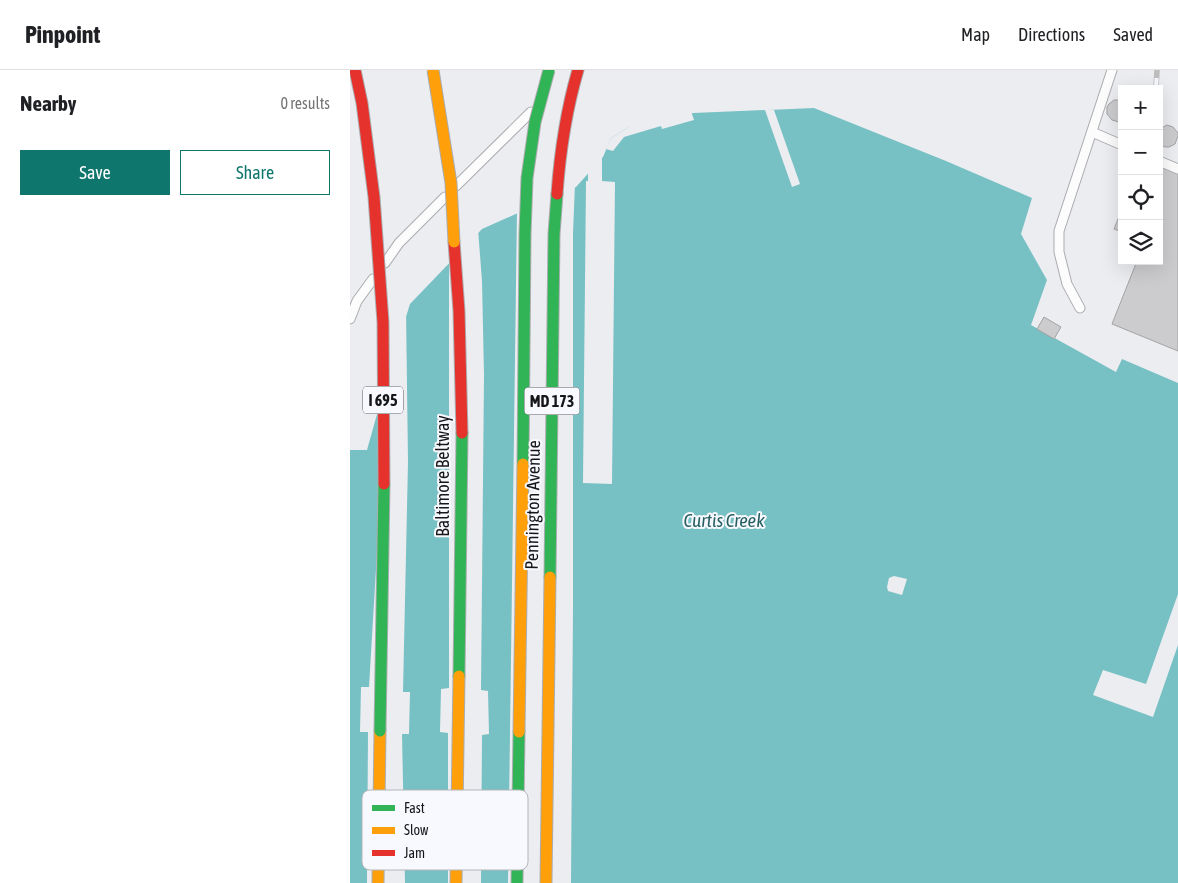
<!DOCTYPE html>
<html lang="en">
<head>
<meta charset="utf-8">
<style>
	body { margin:0; font-family:"Asap Condensed",sans-serif; background:#f6f6f6; color:#202124 }
	.controls { position:absolute; right:15px; top:15px; display:grid; overflow:hidden; border-radius:0px; box-shadow:0 5px 20px #0002 }
	.controls button { width:45px; height:45px; display:grid; place-items:center; padding:0; border:0; border-bottom:1px solid #e0e0e0; background:#fff; color:#202124; font:25px sans-serif }
	.list { margin:0; padding:0; list-style:none }
	h2 { display:flex; justify-content:space-between; align-items:center; height:65px; margin:0; padding:0 20px; font-size:21px }
	h2 small { font-size:16px; font-weight:400; color:#757577 }
	.actions { display:flex; gap:10px; padding:15px 20px }
	.actions a { flex:1; padding:11px 0; border:1px solid #0f766e; border-radius:0px; text-align:center; font-size:18px; color:#0f766e }
	.actions .main { background:#0f766e; color:#fff }
	.icon { flex:none; width:28px; height:28px; fill:none; stroke:currentColor; stroke-width:2; stroke-linecap:round; stroke-linejoin:round }
	.map { position:relative; flex:none; width:828px; height:813px; overflow:hidden }
	header { display:flex; align-items:center; gap:30px; box-sizing:border-box; height:70px; padding:0 25px; background:#fff; border-bottom:1px solid #e0e0e0 }
	header strong { font-size:24px }
	nav { display:flex; gap:28px; margin-inline-start:auto; font-size:18px }
	main { display:flex }
	aside { flex:1; background:#fff }
	.map>svg:first-child { display:block }
	.water { fill:#77c0c4 }
	.pier { fill:#ecedf1 }
	.building { fill:#cccbcd; stroke:#a4a3a4 }
	.lines { fill:none; stroke-linecap:round; stroke-linejoin:round }
	.lane-casing { stroke:#abacaf; stroke-width:11 }
	.fast-casing { stroke:#abacaf; stroke-width:13 }
	.slow-casing { stroke:#abacaf; stroke-width:13 }
	.jam-casing { stroke:#abacaf; stroke-width:13 }
	.lane { stroke:#fcfcfd; stroke-width:9 }
	.fast { stroke:#30b455; stroke-width:11 }
	.slow { stroke:#ff9f0a; stroke-width:11 }
	.jam { stroke:#e5322d; stroke-width:11 }
	.rail-casing { stroke:#bdbdbe; stroke-width:5.5 }
	.rail { stroke:#f8f9fe; stroke-width:4; stroke-dasharray:11; stroke-linecap:butt }
	.fast-bridge-casing { stroke:#abacaf; stroke-width:13; stroke-linecap:butt }
	.slow-bridge-casing { stroke:#abacaf; stroke-width:13; stroke-linecap:butt }
	.jam-bridge-casing { stroke:#abacaf; stroke-width:13; stroke-linecap:butt }
	.fast-bridge { stroke:#30b455; stroke-width:11 }
	.slow-bridge { stroke:#ff9f0a; stroke-width:11 }
	.jam-bridge { stroke:#e5322d; stroke-width:11 }
	.labels { text-anchor:middle; stroke-width:4; stroke-linejoin:round; paint-order:stroke }
	.shield { fill:#f8f9fe; stroke:#5a5a5e; stroke-width:1 }
	.shield-label { font-size:16px; font-weight:bold; fill:#161619 }
	.street-label { font-size:18px; fill:#161619; stroke:#f8f9fe }
	.water-label { font-size:19px; font-style:italic; fill:#276062; stroke:#f8f9fe }
	.key { fill:#f8f9fe; stroke:#b4b5b9; stroke-width:1 }
	.key-label { font-size:14px; fill:#161619 }
</style>
</head>
<body>
<header>
<strong>Pinpoint</strong>
<nav><a>Map</a><a>Directions</a><a>Saved</a></nav>
</header>
<main>
<aside>
<h2>Nearby<small>0 results</small></h2>
<ul class="list">
</ul>
<div class="actions"><a class="main">Save</a><a>Share</a></div>
</aside>
<div class="map">
<svg width="828" height="813" viewBox="0 0 828 813">
	<rect width="100%" height="100%" fill="#ecedf1"/>
	<polygon class="water" points="464,38 596,91 682,128 671,164 697,210 681,255 766,302 772,289 828,313 828,813 0,813 0,380 17,380 40,298 60,234 132,159 226,117 253,87 261,68 277,58 343,43"/>
	<g class="pier">
		<polygon points="415,40 424,40 450,114 442,117"/>
		<polygon points="341,41 344,50 312,59 311,56 274,67 263,81 256,79 261,68 277,58 293,52"/>
		<polygon points="252,83 252,111 265,112 262,414 233,413 236,111 238,111 238,99"/>
		<polygon points="225,114 223,163 223,537 221,813 158,813 167,140"/>
		<polygon points="128,159 132,211 134,305 131,620 138,621 139,664 132,665 131,813 98,813 98,663 90,662 91,619 99,618 99,190"/>
		<polygon points="56,239 58,392 53,622 60,622 59,664 52,664 55,813 17,813 18,662 10,662 11,617 19,617 38,297"/>
		<polygon points="544,506 557,509 552,525 538,521 537,517 539,508"/>
		<polygon points="828,524 828,575 803,647 743,625 753,600 796,614"/>
	</g>
	<g class="building">
		<polygon points="764,30 772,30 772,51 769,52 762,50 757,44 757,37 759,34"/>
		<polygon points="817,55 823,57 828,63 828,66 825,74 819,77 815,77 809,74 809,59"/>
		<polygon points="809,96 828,103 828,281 762,254 787,191 809,191"/>
		<polygon points="772,139 772,162 764,159"/>
		<polygon points="694,247 711,257 704,269 687,259"/>
	</g>
	<g class="lines">
		<g class="lane-casing">
			<g id="lane">
				<polyline points="742,62 772,75"/>
				<polyline points="809,91 828,99"/>
				<polyline points="106,116 181,42"/>
				<polyline points="35,193 49,173 95,127"/>
				<polyline points="730,238 717,214 709,182 709,161 762,0"/>
				<polyline points="0,249 7,231 23,209"/>
			</g>
		</g>
		<g class="fast-casing">
			<g id="fast">
				<polyline points="200,507 204,164 207,124"/>
				<polyline points="109,606 112,363"/>
				<polyline points="167,813 169,662"/>
			</g>
		</g>
		<g class="slow-casing">
			<g id="slow">
				<polyline points="28,813 30,661"/>
				<polyline points="106,813 109,606"/>
				<polyline points="196,813 200,507"/>
			</g>
		</g>
		<g class="jam-casing">
			<g id="jam">
				<path d="M207,124C210,82 216,41 228,0"/>
				<polyline points="104,172 109,241 112,363"/>
			</g>
		</g>
		<use href="#lane" class="lane"/>
		<use href="#fast" class="fast"/>
		<use href="#slow" class="slow"/>
		<use href="#jam" class="jam"/>
		<g class="rail-casing">
			<polyline id="rail" points="806,19 807,0"/>
		</g>
		<use href="#rail" class="rail"/>
		<g class="fast-bridge-casing">
			<g id="fast-bridge">
				<polyline points="173,394 175,164 177,108 185,52 199,0"/>
				<polyline points="30,661 34,414"/>
			</g>
		</g>
		<g class="slow-bridge-casing">
			<g id="slow-bridge">
				<polyline points="83,0 101,113 104,172"/>
				<polyline points="169,662 173,394"/>
			</g>
		</g>
		<g class="jam-bridge-casing">
			<polyline id="jam-bridge" points="5,0 12,33 24,127 33,252 34,414"/>
		</g>
		<use href="#fast-bridge" class="fast-bridge"/>
		<use href="#slow-bridge" class="slow-bridge"/>
		<use href="#jam-bridge" class="jam-bridge"/>
	</g>
	<g class="labels">
		<g class="shield">
			<rect x="13" y="316.5" width="40" height="27" rx="4"/>
			<rect x="174.5" y="317.5" width="55" height="27" rx="4"/>
		</g>
		<g class="shield-label">
			<text x="33" y="336">I 695</text>
			<text x="202" y="337">MD 173</text>
		</g>
		<g class="street-label">
			<text transform="translate(93 406) rotate(-90)" y="6">Baltimore Beltway</text>
			<text transform="translate(183 435) rotate(-89)" y="6">Pennington Avenue</text>
		</g>
		<g class="water-label">
			<text x="374" y="457">Curtis Creek</text>
		</g>
	</g>
	<rect x="12" y="720" width="166" height="80" rx="8" class="key"/>
	<rect x="22" y="735" width="23" height="6" fill="#30b455"/>
	<rect x="22" y="757" width="23" height="7" fill="#ff9f0a"/>
	<rect x="22" y="780" width="23" height="6" fill="#e5322d"/>
	<g class="key-label">
		<text x="54" y="743">Fast</text>
		<text x="54" y="765">Slow</text>
		<text x="54" y="788">Jam</text>
	</g>
</svg>
<div class="controls">
<button>+</button>
<button>−</button>
<button><svg class="icon" aria-label="locate" viewBox="0 0 24 24"><circle cx="12" cy="12" r="6"/><path d="M12 2v4M12 18v4M2 12h4M18 12h4"/></svg></button>
<button><svg class="icon" aria-label="layers" viewBox="0 0 24 24"><path d="M12 4l9 5-9 5-9-5zM3 14l9 5 9-5"/></svg></button>
</div>
</div>
</main>
</body>
</html>
